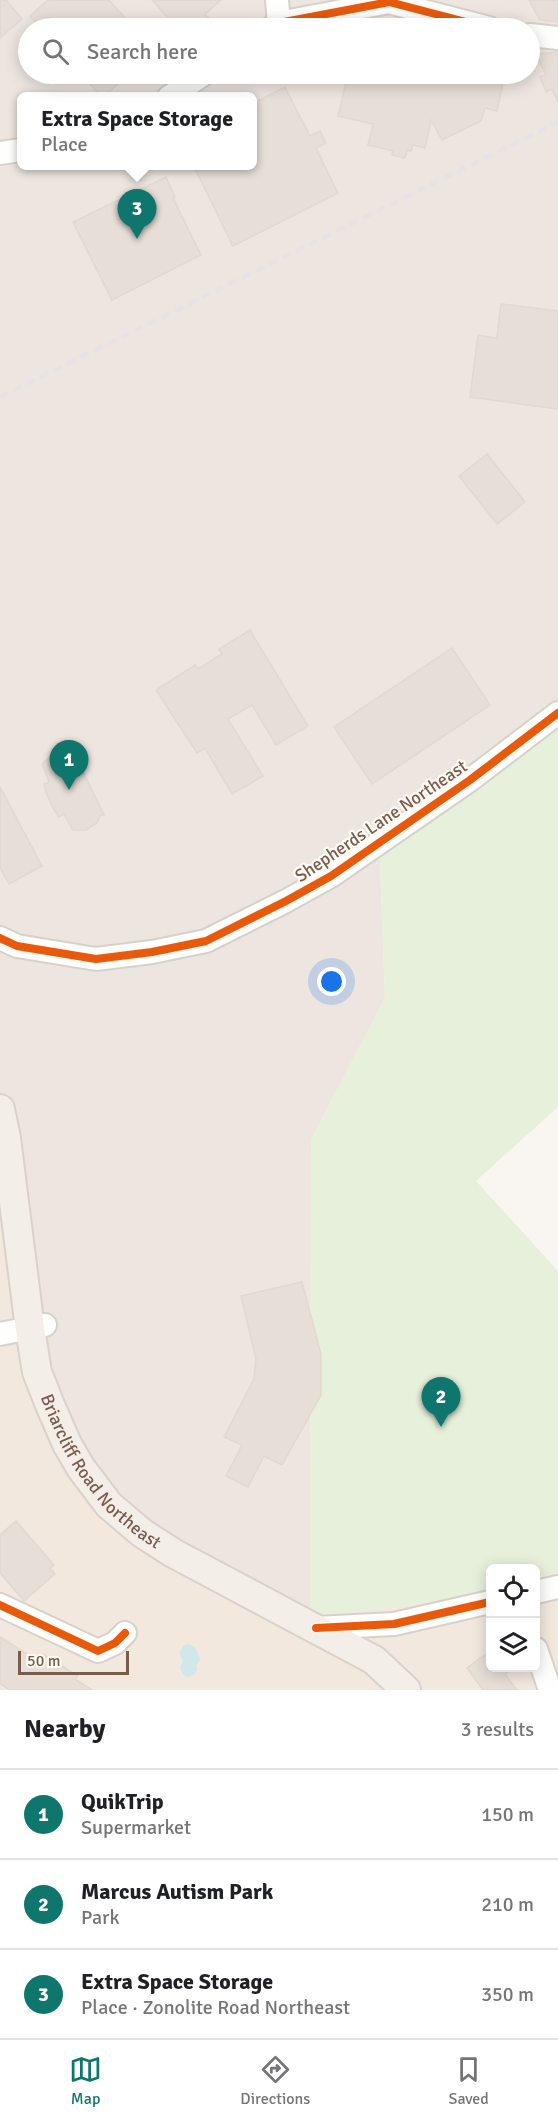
<!DOCTYPE html>
<html lang="en">
<head>
<meta charset="utf-8">
<style>
	body { margin:0; font-family:Signika,sans-serif; background:#f2f2f2; color:#202124 }
	.controls { position:absolute; right:18px; bottom:18px; display:grid; overflow:hidden; border-radius:9px; box-shadow:0 3px 15px #0003 }
	.controls button { width:54px; height:54px; display:grid; place-items:center; padding:0; border:0; border-bottom:2px solid #e0e0e0; background:#fff; color:#202124; font:30px sans-serif }
	.scale { position:absolute; left:18px; bottom:15px; width:111px; box-sizing:border-box; padding-left:6px; border:3px solid #7a5c4d; border-top:0; font-size:16px; line-height:21px; white-space:nowrap; color:#7a5c4d; -webkit-text-stroke:4px #fffaf3; paint-order:stroke }
	.you { position:absolute; left:332px; top:982px; width:21px; height:21px; margin:-15px; border:4px solid #fff; border-radius:50%; background:#1a73e8; box-shadow:0 0 0 9px #1a73e833 }
	.badge { display:grid; place-items:center; width:39px; height:39px; border-radius:50%; background:#0f766e; color:#fff; font-size:20px; font-weight:700 }
	.pin { position:absolute; translate:-50% -50px; filter:drop-shadow(0 2px 3px #0008) }
	.pin::after { content:''; position:absolute; top:32px; width:21px; height:18px; background:inherit; clip-path:polygon(0 0,100% 0,50% 100%) }
	.popup { position:absolute; left:17px; top:92px; width:240px; height:78px; box-sizing:border-box; display:grid; place-content:center; border-radius:9px; background:#fff; filter:drop-shadow(0 2px 4px #0005); font-size:20px; white-space:nowrap; color:#757577 }
	.popup b { font-size:22px; color:#202124 }
	.popup::after { content:''; position:absolute; left:50%; top:100%; margin-left:-12px; border:12px solid transparent; border-top-color:#fff }
	.list { margin:0; padding:0; list-style:none }
	h2 { display:flex; justify-content:space-between; align-items:center; height:78px; margin:0; padding:0 24px; font-size:26px }
	h2 small { font-size:20px; font-weight:400; color:#757577 }
	.list li { display:grid; grid-template-columns:39px 1fr auto; gap:18px; align-items:center; box-sizing:border-box; height:90px; padding:0 24px; border-top:2px solid #e0e0e0 }
	.list b { display:block; font-size:22px; white-space:nowrap }
	.list p { margin:0; font-size:20px; white-space:nowrap; color:#757577 }
	.list em { font-size:20px; font-style:normal; color:#757577 }
	.icon { flex:none; width:33px; height:33px; fill:none; stroke:currentColor; stroke-width:2; stroke-linecap:round; stroke-linejoin:round }
	.map { position:relative; flex:none; width:558px; height:1690px; overflow:hidden }
	.search { position:absolute; background:#fff; box-shadow:0 3px 15px #0003; left:18px; right:18px; top:18px; height:66px; display:flex; align-items:center; gap:15px; box-sizing:border-box; padding:0 21px; border-radius:33px; color:#757577; font-size:22px }
	.sheet { height:348px; background:#fff }
	nav { display:flex; justify-content:space-around; align-items:center; box-sizing:border-box; height:84px; border-top:2px solid #e0e0e0; background:#fff; font-size:16px; color:#757577 }
	nav a { display:grid; justify-items:center; gap:3px }
	nav .on { color:#0f766e }
	.map>svg:first-child { display:block }
	.residential { fill:#f2e8de }
	.industrial { fill:#ede5e0; fill-rule:evenodd }
	.green { fill:#e7f0db }
	.water { fill:#d0e8ea }
	.building { fill:#e6ded7; stroke:#e2d8d2; stroke-width:1.5 }
	.lines { fill:none; stroke-linecap:round; stroke-linejoin:round }
	.minor-casing { stroke:#d7d1cb; stroke-width:26 }
	.major-casing { stroke:#dad1cc; stroke-width:32 }
	.minor { stroke:#fefefd; stroke-width:22 }
	.major { stroke:#f3eee8; stroke-width:28 }
	.rail { stroke:#e6e3e7; stroke-width:4.5; stroke-dasharray:9 6; stroke-linecap:butt }
	.cycleway-casing { stroke:#fffaf3; stroke-width:11 }
	.cycleway { stroke:#e8590c; stroke-width:8 }
	.labels { text-anchor:middle; stroke-width:4.5; stroke-linejoin:round; paint-order:stroke }
	.street-label { font-size:18px; fill:#7a5c4d; stroke:#fffaf3 }
</style>
</head>
<body>
<div class="map">
<svg width="558" height="1690" viewBox="0 0 558 1690">
	<rect width="100%" height="100%" fill="#f9f5f0"/>
	<polygon class="residential" points="0,1099 64,1475 143,1546 310,1617 490,1595 490,1668 536,1668 536,1586 558,1580 558,1690 0,1690"/>
	<path class="industrial" d="M0,0H558V701L491,749L379,836L385,998L311,1140L310,1617L143,1546L64,1475L34,1383L0,1099ZM28,28H530V74H28ZM21,97H252V166H21Z"/>
	<polygon class="green" points="558,701 558,1107 476,1181 558,1271 558,1580 536,1586 536,1568 490,1568 490,1595 310,1617 311,1140 385,998 379,835 491,749"/>
	<polygon class="water" points="189,1644 195,1647 200,1659 196,1666 198,1669 194,1675 188,1677 183,1675 180,1667 183,1661 179,1653 184,1645"/>
	<g class="building">
		<polygon points="0,0 6,0 22,19 0,38"/>
		<polygon points="48,0 109,0 134,28 41,28 30,16"/>
		<polygon points="152,0 221,0 205,14 218,28 177,28"/>
		<polygon points="529,0 558,0 558,22 540,20"/>
		<polygon points="558,52 558,102 552,89 546,92 540,77 546,75 536,54"/>
		<polygon points="81,74 130,74 104,96 101,96"/>
		<polygon points="348,74 505,74 497,111 485,108 481,121 442,140 431,120 425,148 413,145 411,151 407,150 405,158 392,155 393,151 368,145 373,124 338,116"/>
		<polygon points="285,87 310,136 320,131 326,143 316,148 338,193 233,246 193,165 252,165 252,104"/>
		<polygon points="166,177 175,197 173,198 201,255 112,300 73,222"/>
		<polygon points="501,304 558,311 558,409 470,397 478,335 497,338"/>
		<polygon points="487,454 525,502 497,524 459,476"/>
		<polygon points="250,630 308,726 276,745 252,705 228,719 263,776 232,794 205,748 197,753 156,690 195,665 198,669 222,654 219,649"/>
		<polygon points="452,648 490,705 372,784 334,727"/>
		<polygon points="65,751 74,753 104,815 100,816 97,823 86,830 73,830 64,814 59,817 53,808 46,792 44,784 49,782 42,764 53,754"/>
		<polygon points="0,787 42,866 9,884 0,868"/>
		<polygon points="302,1282 321,1354 321,1395 282,1465 264,1456 248,1487 226,1476 242,1445 224,1437 254,1379 256,1359 241,1296"/>
		<polygon points="16,1521 54,1565 50,1568 55,1574 24,1601 0,1573 0,1535"/>
		<polygon points="0,1637 38,1661 43,1654 78,1676 75,1679 92,1690 10,1690 0,1684"/>
		<polygon points="490,1651 490,1668 515,1668 505,1674 517,1690 483,1690 467,1668"/>
	</g>
	<g class="lines">
		<g class="minor-casing">
			<g id="minor">
				<polyline points="277,0 279,23"/>
				<polyline points="271,28 279,23 389,2 489,28"/>
				<polyline points="530,35 558,38"/>
				<polyline points="169,97 204,74"/>
				<polyline points="0,153 21,150"/>
				<polyline points="0,938 17,946 96,959 152,952 206,941 286,901 331,876 470,780 558,713"/>
				<polyline points="0,1334 45,1325"/>
				<polyline points="536,1592 558,1587"/>
				<polyline points="0,1605 98,1651 115,1643 125,1633"/>
				<polyline points="316,1628 394,1624 490,1602"/>
				<polyline points="536,1649 550,1690"/>
			</g>
		</g>
		<g class="major-casing">
			<g id="major">
				<path id="s1" d="M0,1109L6,1138L30,1329L37,1372L50,1405L67,1444L81,1468L109,1505L142,1533L173,1553L374,1660L406,1690"/>
			</g>
		</g>
		<use href="#minor" class="minor"/>
		<use href="#major" class="major"/>
		<polyline class="rail" points="0,397 558,122"/>
		<g class="cycleway-casing">
			<g id="cycleway">
				<polyline points="271,28 279,23 389,2 489,28"/>
				<polyline points="0,938 17,946 96,959 152,952 206,941 286,901 331,876 470,780 558,713"/>
				<polyline points="0,1605 98,1651 115,1643 125,1633"/>
				<polyline points="316,1628 394,1624 490,1602"/>
			</g>
		</g>
		<use href="#cycleway" class="cycleway"/>
	</g>
	<g class="labels">
		<g class="street-label">
			<text transform="translate(381 821) rotate(-34)" y="6">Shepherds Lane Northeast</text>
			<text dy="6" stroke="none"><textPath href="#s1" startOffset="386">Briarcliff Road Northeast</textPath></text>
		</g>
	</g>
</svg>
<div class="controls">
<button><svg class="icon" aria-label="locate" viewBox="0 0 24 24"><circle cx="12" cy="12" r="6"/><path d="M12 2v4M12 18v4M2 12h4M18 12h4"/></svg></button>
<button><svg class="icon" aria-label="layers" viewBox="0 0 24 24"><path d="M12 4l9 5-9 5-9-5zM3 14l9 5 9-5"/></svg></button>
</div>
<div class="scale">50 m</div>
<div class="you"></div>
<div class="pin badge" style="left:69px;top:790px">1</div>
<div class="pin badge" style="left:441px;top:1427px">2</div>
<div class="pin badge" style="left:137px;top:239px">3</div>
<div class="popup"><b>Extra Space Storage</b>Place</div>
<div class="search"><svg class="icon" aria-label="search" viewBox="0 0 24 24"><circle cx="10" cy="10" r="6"/><path d="M15 15l6 6"/></svg>Search here</div>
</div>
<section class="sheet">
<h2>Nearby<small>3 results</small></h2>
<ul class="list">
<li><span class="badge">1</span><div><b>QuikTrip</b><p>Supermarket</p></div><em>150 m</em></li>
<li><span class="badge">2</span><div><b>Marcus Autism Park</b><p>Park</p></div><em>210 m</em></li>
<li><span class="badge">3</span><div><b>Extra Space Storage</b><p>Place · Zonolite Road Northeast</p></div><em>350 m</em></li>
</ul>
</section>
<nav>
<a class="on"><svg class="icon" aria-label="map" viewBox="0 0 24 24"><path d="M3 6l6-2 6 2 6-2v14l-6 2-6-2-6 2zM9 4v14M15 6v14"/></svg>Map</a>
<a><svg class="icon" aria-label="directions" viewBox="0 0 24 24"><path d="M12 3l9 9-9 9-9-9zM9 14v-3h6M13 9l2 2-2 2"/></svg>Directions</a>
<a><svg class="icon" aria-label="saved" viewBox="0 0 24 24"><path d="M7 4h10v16l-5-4-5 4z"/></svg>Saved</a>
</nav>
</body>
</html>
